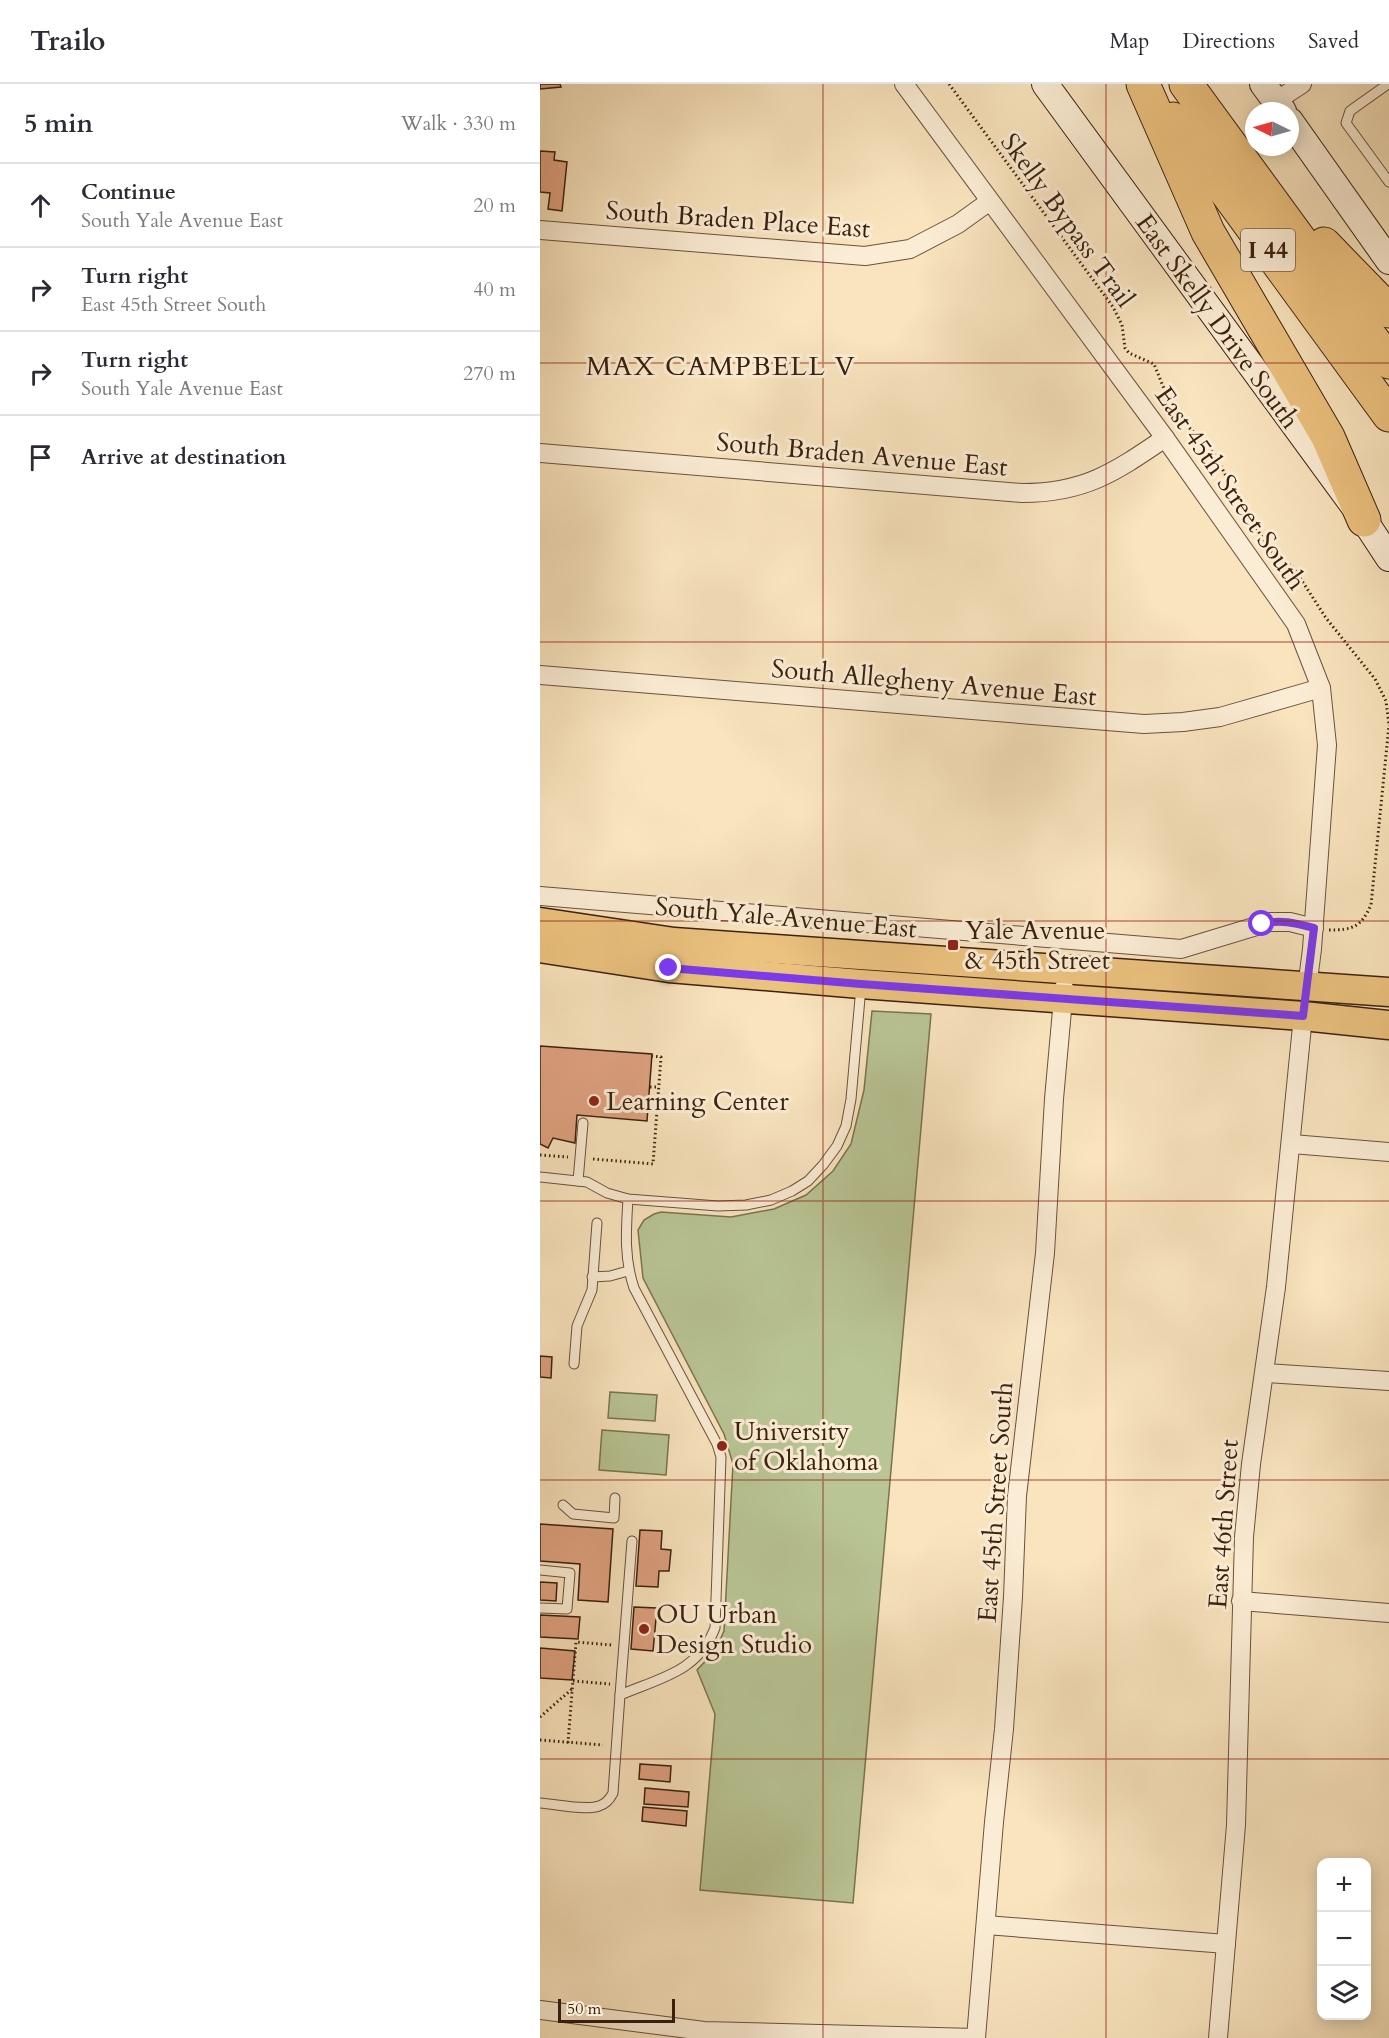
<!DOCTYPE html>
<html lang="en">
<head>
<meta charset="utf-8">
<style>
	body { margin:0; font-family:Cardo,serif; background:#f7f7f7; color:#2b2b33 }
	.controls { position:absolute; right:18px; bottom:18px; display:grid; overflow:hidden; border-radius:12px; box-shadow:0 3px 15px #0003 }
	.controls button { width:54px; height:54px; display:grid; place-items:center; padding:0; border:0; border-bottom:2px solid #e1e1e2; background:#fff; color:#2b2b33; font:30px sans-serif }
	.compass { position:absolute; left:705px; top:18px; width:54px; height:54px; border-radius:50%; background:#fff; box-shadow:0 3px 15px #0003; rotate:275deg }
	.scale { position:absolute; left:18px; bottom:15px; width:117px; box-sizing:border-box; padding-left:6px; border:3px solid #3a210f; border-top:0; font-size:16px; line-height:21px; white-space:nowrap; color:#3a210f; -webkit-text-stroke:4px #fbedd5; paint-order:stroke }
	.stop { position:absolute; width:18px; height:18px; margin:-14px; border:4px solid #7c3aed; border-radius:50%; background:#fff }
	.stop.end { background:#7c3aed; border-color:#fff; box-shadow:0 2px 6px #0008 }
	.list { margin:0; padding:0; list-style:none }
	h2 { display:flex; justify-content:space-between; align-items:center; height:78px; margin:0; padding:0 24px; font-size:26px }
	h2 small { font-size:20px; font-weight:400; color:#7c7c81 }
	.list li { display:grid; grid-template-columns:39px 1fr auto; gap:18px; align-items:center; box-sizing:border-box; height:84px; padding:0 24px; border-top:2px solid #e1e1e2 }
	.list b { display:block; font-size:22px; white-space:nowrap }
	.list p { margin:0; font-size:20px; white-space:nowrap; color:#7c7c81 }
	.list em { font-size:20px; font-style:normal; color:#7c7c81 }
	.icon { flex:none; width:33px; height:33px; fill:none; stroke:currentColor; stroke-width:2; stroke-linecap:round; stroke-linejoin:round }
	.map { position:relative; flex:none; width:849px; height:1954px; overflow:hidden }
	header { display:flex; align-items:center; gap:36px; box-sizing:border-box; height:84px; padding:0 30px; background:#fff; border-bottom:2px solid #e1e1e2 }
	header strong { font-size:28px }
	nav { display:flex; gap:33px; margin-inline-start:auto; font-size:21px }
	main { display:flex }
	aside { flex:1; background:#fff }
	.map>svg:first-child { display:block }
	.green { fill:#b9c595; stroke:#7a7352; stroke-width:1.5 }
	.building { fill:#e0a281; stroke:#3a210f; stroke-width:1.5 }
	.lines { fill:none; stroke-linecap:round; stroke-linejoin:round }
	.lane-casing { stroke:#6a523b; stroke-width:11 }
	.street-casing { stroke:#6a523b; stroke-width:20 }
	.secondary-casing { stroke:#3a210f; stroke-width:28 }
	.primary-casing { stroke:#3a210f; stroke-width:31 }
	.highway-casing { stroke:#3a210f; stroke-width:35 }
	.path { stroke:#3a210f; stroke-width:3; stroke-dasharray:1.5 3; stroke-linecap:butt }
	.lane { stroke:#fbedd5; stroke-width:9 }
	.street { stroke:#fbedd5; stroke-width:18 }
	.secondary { stroke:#fbedd5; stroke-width:26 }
	.primary { stroke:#ecc27f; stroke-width:28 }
	.highway { stroke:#ecc27f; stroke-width:33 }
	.route { stroke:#7c3aed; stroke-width:8 }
	.grid { fill:none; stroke:#8f2418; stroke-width:1.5; stroke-opacity:0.55 }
	.poi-dot { fill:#8f2418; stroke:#fbedd5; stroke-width:2 }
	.labels { text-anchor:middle; stroke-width:6; stroke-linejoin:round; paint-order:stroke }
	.shield { fill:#fbedd5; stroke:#745e4a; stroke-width:1.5 }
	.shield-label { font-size:24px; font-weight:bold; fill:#3a210f }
	.street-label { font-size:26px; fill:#3a210f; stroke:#fbedd5 }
	.poi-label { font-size:26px; fill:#3a210f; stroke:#fbedd5; text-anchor:start }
	.neighbourhood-label { font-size:27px; letter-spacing:1.5px; fill:#3a210f; stroke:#fbedd5 }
</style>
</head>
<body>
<header>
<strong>Trailo</strong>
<nav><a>Map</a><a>Directions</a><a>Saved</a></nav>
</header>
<main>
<aside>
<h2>5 min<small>Walk · 330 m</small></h2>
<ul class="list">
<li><svg class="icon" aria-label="ahead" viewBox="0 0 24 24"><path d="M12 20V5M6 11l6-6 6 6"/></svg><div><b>Continue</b><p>South Yale Avenue East</p></div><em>20 m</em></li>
<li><svg class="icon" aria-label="right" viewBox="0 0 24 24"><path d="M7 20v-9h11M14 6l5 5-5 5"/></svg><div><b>Turn right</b><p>East 45th Street South</p></div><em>40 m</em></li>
<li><svg class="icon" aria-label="right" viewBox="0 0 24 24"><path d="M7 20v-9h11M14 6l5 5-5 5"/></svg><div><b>Turn right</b><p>South Yale Avenue East</p></div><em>270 m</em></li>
<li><svg class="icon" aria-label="arrive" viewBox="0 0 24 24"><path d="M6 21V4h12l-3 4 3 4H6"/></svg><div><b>Arrive at destination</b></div></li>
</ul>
</aside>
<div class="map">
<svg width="849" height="1954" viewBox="0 0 849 1954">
	<rect width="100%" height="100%" fill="#f9e4be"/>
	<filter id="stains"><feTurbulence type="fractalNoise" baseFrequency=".00333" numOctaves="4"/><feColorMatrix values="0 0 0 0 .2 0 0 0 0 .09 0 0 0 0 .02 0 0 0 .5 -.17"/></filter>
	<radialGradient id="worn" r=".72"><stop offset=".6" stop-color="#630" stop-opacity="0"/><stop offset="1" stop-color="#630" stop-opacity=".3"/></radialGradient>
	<g class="green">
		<polygon points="332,927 391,930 313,1819 160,1806 175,1630 157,1586 175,1567 184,1547 193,1380 184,1350 103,1194 98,1146 104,1136 114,1130 121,1128 191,1133 234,1125 266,1111 293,1087 311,1060 324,1006"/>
		<polygon points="70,1308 117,1311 115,1337 68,1334"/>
		<polygon points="62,1346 129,1351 126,1391 59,1386"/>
	</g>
	<g class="building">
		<polygon points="0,0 20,0 21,3 0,5"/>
		<polygon points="0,67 15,68 14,76 27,78 22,127 8,125 10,109 0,108"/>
		<polygon points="0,962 112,970 107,1037 37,1031 35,1059 13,1054 8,1064 0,1060"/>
		<polygon points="0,1272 12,1273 11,1294 0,1293"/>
		<polygon points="0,1440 73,1445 68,1518 38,1516 40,1480 0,1477"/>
		<polygon points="100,1446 122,1447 121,1465 131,1466 129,1487 119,1487 118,1503 96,1502"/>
		<polygon points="0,1498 17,1499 16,1517 0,1516"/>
		<polygon points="94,1523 117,1524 113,1567 91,1565"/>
		<polygon points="0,1531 40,1533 38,1555 0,1553"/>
		<polygon points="0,1564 35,1567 32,1596 0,1594"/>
		<polygon points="100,1680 131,1682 130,1698 99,1695"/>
		<polygon points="105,1704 149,1708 148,1723 104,1720"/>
		<polygon points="103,1723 147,1727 146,1742 102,1737"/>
	</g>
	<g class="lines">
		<g class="lane-casing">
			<g id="lane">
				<polyline points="848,0 810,27 806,39 849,98"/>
				<polyline points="0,1093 47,1098 67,1109 88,1115 178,1122 206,1121 231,1116 252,1107 268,1097 283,1081 297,1062 306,1042 311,1015 321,903"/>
				<polyline points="38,1097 43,1039"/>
				<polyline points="52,1193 70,1192 88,1187"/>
				<polyline points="34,1280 37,1242 52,1206 57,1139"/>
				<polyline points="23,1421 33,1430 74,1434 75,1414"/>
				<polyline points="0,1486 30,1489 27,1525 0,1524"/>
				<polyline points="80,1611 92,1457"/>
				<path d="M0,1719C16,1720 45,1727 59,1722C66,1720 70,1715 73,1709L80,1611C120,1594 158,1588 175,1544L181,1373L177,1360L94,1204C84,1174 86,1147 88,1115"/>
			</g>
		</g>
		<g class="street-casing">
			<g id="street">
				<polyline points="364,0 625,354 756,540 781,604 787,661 772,865 767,904"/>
				<polyline points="736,17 762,0"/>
				<polyline points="0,146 325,172 370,165 418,140 450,117"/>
				<path d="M0,369L482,409C545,409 575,388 625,354"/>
				<polyline points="0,591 604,640 643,638 680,633 781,604"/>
				<polyline points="0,812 641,865 730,838 750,838 774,844"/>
				<polyline points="752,1060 849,1068"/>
				<polyline points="725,1289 849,1297"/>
				<polyline points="701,1517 849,1529"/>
				<polyline points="446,1841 686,1860"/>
				<polyline points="0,1926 164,1947 436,1954"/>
				<polyline points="436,1954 454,1738 464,1645 473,1513 477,1412 505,1169 514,1015 524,904"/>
				<polyline points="678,1954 696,1741 704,1453 711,1380 736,1203 763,932"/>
			</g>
		</g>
		<g class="secondary-casing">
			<g id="secondary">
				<polyline points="505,0 824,436 849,474"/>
				<polyline points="723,0 743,27"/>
				<polyline points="750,37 849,177"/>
			</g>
		</g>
		<g class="primary-casing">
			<g id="primary">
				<polyline points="0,838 134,858 849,908"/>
				<polyline points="0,864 129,884 321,900 763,932 849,941"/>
			</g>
		</g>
		<g class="highway-casing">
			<g id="highway">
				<polyline points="603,0 668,148 788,353 824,436"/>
				<polyline points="646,0 849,278"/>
				<polyline points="633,35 849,331"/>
				<polyline points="784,160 849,227"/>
			</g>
		</g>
		<g class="path">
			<polyline points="409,0 573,223 582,241 585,264 589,269 614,280 627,312 641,335 675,371 700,419 731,467 753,483 786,534 835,595 846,617 849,641"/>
			<path d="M789,846C813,846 821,843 831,821L849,641"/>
			<polyline points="110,1003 119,1003"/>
			<polyline points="0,1071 28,1073"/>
			<polyline points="53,1075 113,1080 121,973 112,972"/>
			<polyline points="33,1597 70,1600"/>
			<polyline points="0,1633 32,1605"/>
			<polyline points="0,1656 63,1661"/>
			<polyline points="28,1659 36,1558 72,1561"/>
		</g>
		<use href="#lane" class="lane"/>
		<use href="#street" class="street"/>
		<use href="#secondary" class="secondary"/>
		<use href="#primary" class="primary"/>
		<use href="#highway" class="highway"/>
	</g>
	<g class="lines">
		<path class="route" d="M129,884L321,900L763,932L774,844C755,839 740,835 722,840"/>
	</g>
	<path class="grid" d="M283,0V1954M566,0V1954M0,279H849M0,558H849M0,837H849M0,1117H849M0,1396H849M0,1675H849"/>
	<g class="poi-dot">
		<rect x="407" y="855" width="12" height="12" rx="3"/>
		<circle cx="54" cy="1017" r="6"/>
		<circle cx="182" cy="1362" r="6"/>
		<circle cx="104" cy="1545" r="6"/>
	</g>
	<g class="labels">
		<rect class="shield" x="701" y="145" width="54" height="42" rx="4.5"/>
		<g class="shield-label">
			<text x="728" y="174">I 44</text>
		</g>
		<g class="street-label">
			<text transform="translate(198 135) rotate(4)" y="9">South Braden Place East</text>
			<text transform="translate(528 136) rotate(54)" y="9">Skelly Bypass Trail</text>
			<text transform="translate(678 237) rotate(54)" y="9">East Skelly Drive South</text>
			<text transform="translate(322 370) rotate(5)" y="9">South Braden Avenue East</text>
			<text transform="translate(691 404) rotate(55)" y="9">East 45th Street South</text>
			<text transform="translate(394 598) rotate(5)" y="9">South Allegheny Avenue East</text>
			<text transform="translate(246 833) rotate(5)" y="9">South Yale Avenue East</text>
			<text transform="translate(455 1418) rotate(-86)" y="9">East 45th Street South</text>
			<text transform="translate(683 1440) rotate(-86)" y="9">East 46th Street</text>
		</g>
		<g class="poi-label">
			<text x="425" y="855">Yale Avenue<tspan x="425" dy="30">&amp; 45th Street</tspan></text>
			<text x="66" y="1026">Learning Center</text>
			<text x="194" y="1356">University<tspan x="194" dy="30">of Oklahoma</tspan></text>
			<text x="116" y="1539">OU Urban<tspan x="116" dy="30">Design Studio</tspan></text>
		</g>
		<g class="neighbourhood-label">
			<text x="181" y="291">MAX CAMPBELL V</text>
		</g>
	</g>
	<rect width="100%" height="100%" filter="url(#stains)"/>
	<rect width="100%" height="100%" fill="url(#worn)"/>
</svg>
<div class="controls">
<button>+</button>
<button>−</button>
<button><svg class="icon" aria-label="layers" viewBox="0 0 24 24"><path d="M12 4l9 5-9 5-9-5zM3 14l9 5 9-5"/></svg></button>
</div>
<svg class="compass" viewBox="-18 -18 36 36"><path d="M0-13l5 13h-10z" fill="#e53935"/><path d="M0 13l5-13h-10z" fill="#7c7c81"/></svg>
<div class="scale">50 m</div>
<div class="stop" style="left:722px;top:840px"></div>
<div class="stop end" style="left:129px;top:884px"></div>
</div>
</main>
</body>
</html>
